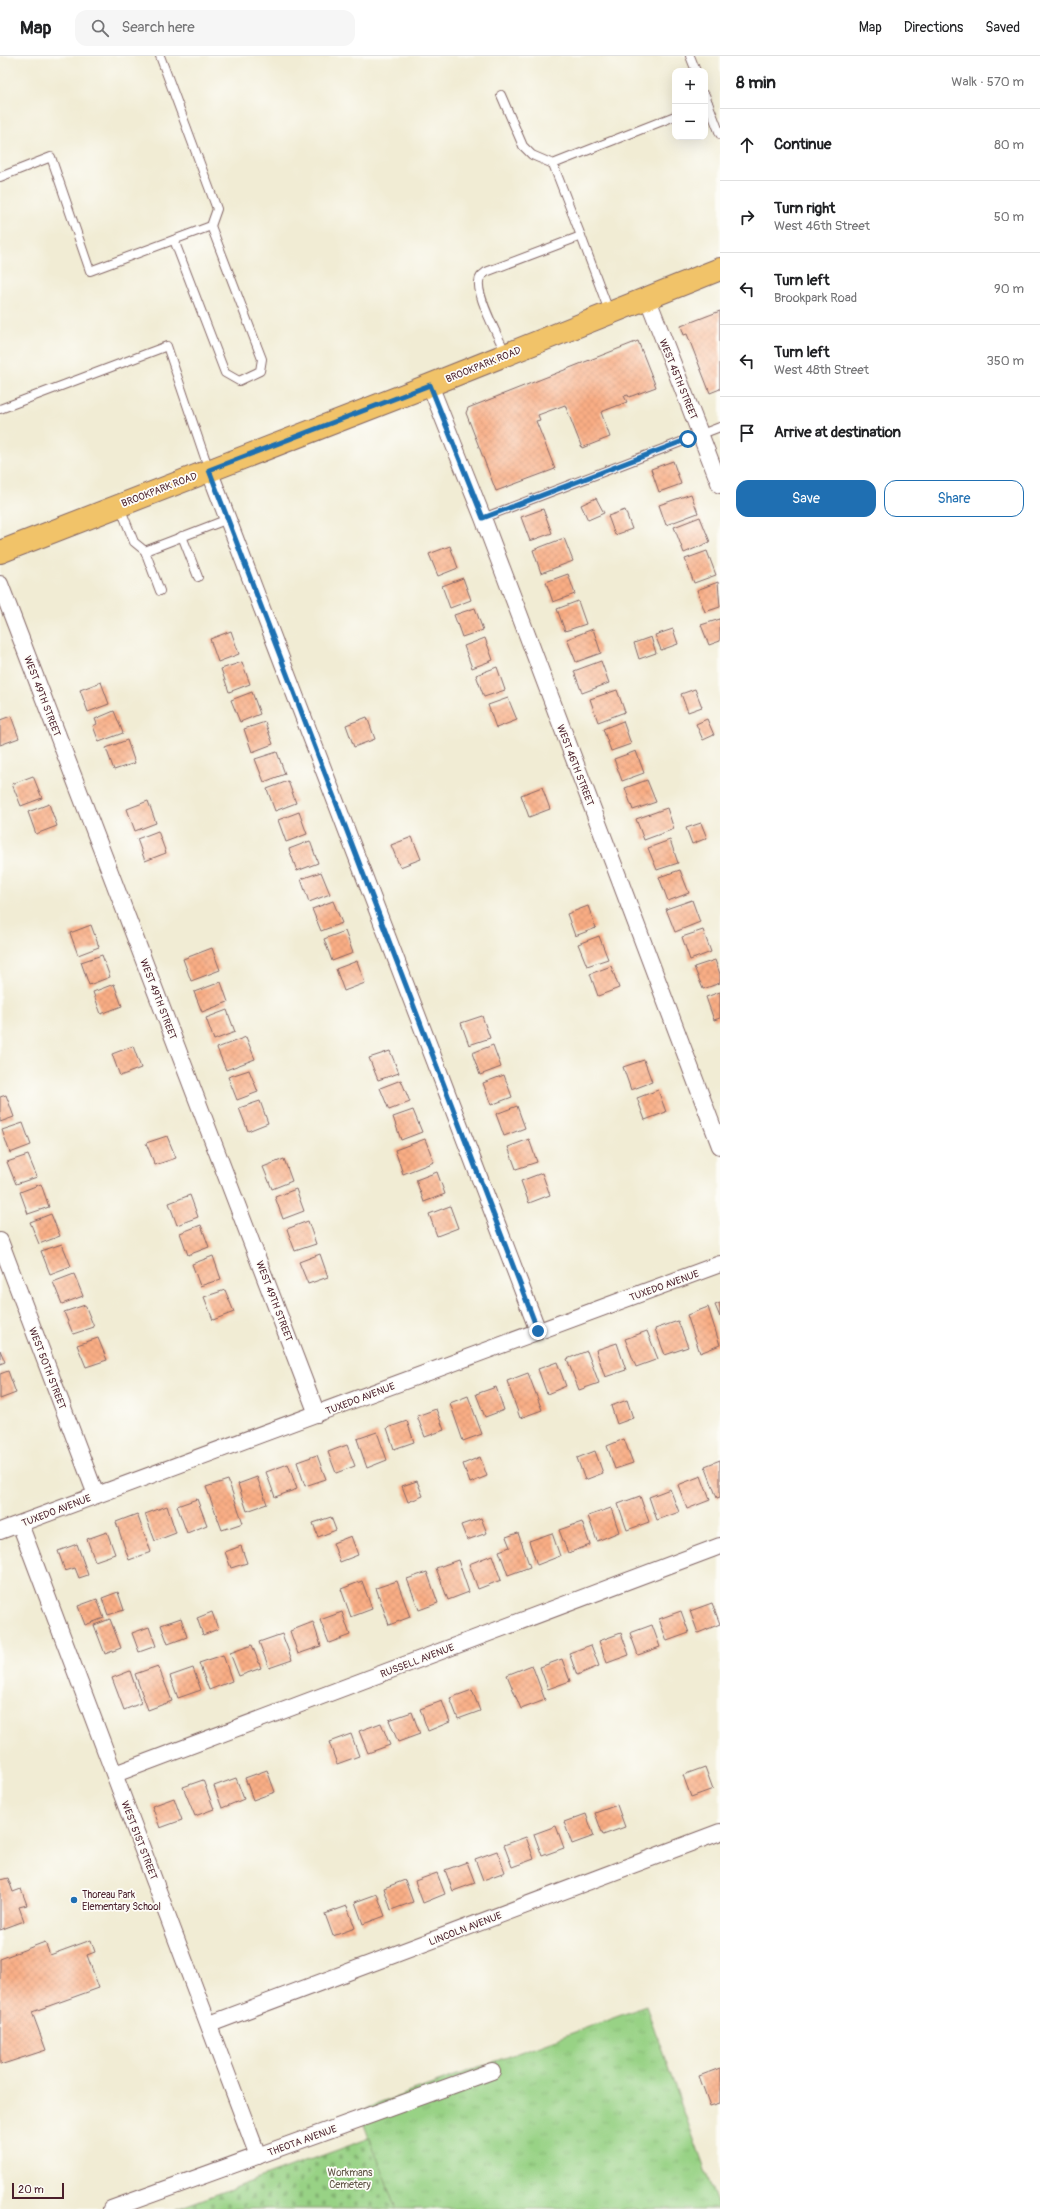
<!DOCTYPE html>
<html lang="en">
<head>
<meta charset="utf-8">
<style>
	body { margin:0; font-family:Pangolin,sans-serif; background:#f6f6f6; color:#202124 }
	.controls { position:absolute; right:12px; top:12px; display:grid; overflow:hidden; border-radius:8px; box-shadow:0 4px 16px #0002 }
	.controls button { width:36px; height:36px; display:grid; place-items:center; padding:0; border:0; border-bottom:1px solid #e0e0e0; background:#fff; color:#202124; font:20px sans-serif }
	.scale { position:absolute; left:12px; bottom:10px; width:52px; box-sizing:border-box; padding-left:4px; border:2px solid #4a1f2b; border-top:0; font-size:11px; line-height:14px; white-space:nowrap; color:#4a1f2b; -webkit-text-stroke:3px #fdfcf7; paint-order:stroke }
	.stop { position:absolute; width:12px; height:12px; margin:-9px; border:3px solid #1f6fb2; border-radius:50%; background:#fff }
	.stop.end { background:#1f6fb2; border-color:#fff; box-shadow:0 1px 4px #0008 }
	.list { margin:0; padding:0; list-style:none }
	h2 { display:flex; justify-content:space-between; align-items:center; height:52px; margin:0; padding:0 16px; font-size:17px }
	h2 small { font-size:13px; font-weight:400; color:#757577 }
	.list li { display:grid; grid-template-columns:26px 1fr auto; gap:12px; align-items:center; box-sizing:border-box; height:72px; padding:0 16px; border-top:1px solid #e0e0e0 }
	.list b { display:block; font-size:15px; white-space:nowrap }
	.list p { margin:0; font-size:13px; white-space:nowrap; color:#757577 }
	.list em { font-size:13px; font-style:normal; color:#757577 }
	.actions { display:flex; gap:8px; padding:12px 16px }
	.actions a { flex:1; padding:9px 0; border:1px solid #1f6fb2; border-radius:12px; text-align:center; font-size:14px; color:#1f6fb2 }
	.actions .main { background:#1f6fb2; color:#fff }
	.icon { flex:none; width:22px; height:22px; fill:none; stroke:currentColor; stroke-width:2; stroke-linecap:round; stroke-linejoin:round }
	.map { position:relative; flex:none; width:720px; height:2153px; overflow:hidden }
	header { display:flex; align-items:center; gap:24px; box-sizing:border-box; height:56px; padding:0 20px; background:#fff; border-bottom:1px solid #e0e0e0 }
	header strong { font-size:19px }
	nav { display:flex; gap:22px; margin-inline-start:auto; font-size:14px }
	.search { width:280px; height:36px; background:#f6f6f6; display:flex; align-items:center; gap:10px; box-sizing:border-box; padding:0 14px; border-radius:12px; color:#757577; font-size:15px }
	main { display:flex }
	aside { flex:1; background:#fff }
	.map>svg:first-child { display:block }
	.grass { fill:url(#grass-tufts); stroke:#717858 }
	.cemetery { fill:url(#cemetery-stones); stroke:#717858 }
	.building { fill:url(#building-cross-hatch) }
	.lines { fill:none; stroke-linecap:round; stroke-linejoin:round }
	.lane-casing { stroke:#846766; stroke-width:10 }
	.street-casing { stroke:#846766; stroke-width:18 }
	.primary-casing { stroke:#846766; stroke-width:24 }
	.lane { stroke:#fff; stroke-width:8 }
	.street { stroke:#fff; stroke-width:16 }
	.primary { stroke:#f1c369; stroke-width:22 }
	.route { stroke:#1f6fb2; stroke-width:5 }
	.poi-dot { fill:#1f6fb2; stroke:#fdfcf7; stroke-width:1.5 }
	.labels { text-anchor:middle; stroke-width:3.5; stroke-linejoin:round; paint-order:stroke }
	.street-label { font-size:10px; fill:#4a1f2b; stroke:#fdfcf7 }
	.poi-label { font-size:10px; fill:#4a1f2b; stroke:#fdfcf7; text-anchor:start }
	.park-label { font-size:10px; fill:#615546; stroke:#fdfcf7 }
</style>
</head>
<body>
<header>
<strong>Map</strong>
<div class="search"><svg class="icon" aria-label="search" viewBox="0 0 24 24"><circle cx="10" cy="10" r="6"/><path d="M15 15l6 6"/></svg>Search here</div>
<nav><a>Map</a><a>Directions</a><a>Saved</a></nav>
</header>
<main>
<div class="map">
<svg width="720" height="2153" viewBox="0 0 720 2153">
	<defs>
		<pattern id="grass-tufts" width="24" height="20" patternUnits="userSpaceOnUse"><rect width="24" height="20" fill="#98d285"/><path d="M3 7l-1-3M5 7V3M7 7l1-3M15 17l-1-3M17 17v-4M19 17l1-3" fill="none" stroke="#84b473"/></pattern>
		<pattern id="cemetery-stones" width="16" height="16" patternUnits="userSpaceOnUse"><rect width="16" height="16" fill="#98d285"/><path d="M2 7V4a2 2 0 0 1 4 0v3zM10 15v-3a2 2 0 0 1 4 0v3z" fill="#84b473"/></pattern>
		<pattern id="building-cross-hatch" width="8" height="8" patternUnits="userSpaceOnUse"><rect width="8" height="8" fill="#f9ad84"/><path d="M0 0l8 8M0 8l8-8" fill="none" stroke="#d79472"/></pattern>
	</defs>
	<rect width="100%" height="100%" fill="#fdfcf7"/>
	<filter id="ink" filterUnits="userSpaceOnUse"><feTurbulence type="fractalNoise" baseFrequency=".025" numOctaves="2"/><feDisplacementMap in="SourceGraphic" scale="8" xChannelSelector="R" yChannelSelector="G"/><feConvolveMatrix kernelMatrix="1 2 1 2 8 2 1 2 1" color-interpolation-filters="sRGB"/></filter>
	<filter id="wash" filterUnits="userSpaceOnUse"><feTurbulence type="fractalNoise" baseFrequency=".012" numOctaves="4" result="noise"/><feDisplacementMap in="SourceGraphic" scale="16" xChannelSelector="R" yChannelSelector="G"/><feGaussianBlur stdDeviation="0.9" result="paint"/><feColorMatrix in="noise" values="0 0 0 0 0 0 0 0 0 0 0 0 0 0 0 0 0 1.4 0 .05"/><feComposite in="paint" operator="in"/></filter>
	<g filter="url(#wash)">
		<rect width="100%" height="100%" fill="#f1ecd4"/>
		<polygon class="grass" points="646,1950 719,2153 395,2153 359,2055"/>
		<polygon class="cemetery" points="370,2082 396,2153 176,2153"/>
		<g id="blocks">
			<g class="building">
				<polygon points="720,255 720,333 710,337 687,278 684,279 681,270"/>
				<polygon points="638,285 656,331 629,341 628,339 624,340 627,346 601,356 610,381 582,392 565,349 538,359 540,364 536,365 555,413 496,435 466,357 468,352"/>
				<polygon points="673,405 681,428 659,436 651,413"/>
				<polygon points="691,438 698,457 666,469 659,449"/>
				<polygon points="596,442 604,457 588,464 581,449"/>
				<polygon points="543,453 552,477 530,485 521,461"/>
				<polygon points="625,454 632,473 615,479 608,460"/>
				<polygon points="700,461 710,486 684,497 674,471"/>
				<polygon points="564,482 573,505 541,517 533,494"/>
				<polygon points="450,490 458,512 438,520 429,498"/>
				<polygon points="707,495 716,519 694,527 685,503"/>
				<polygon points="568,518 575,538 553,546 546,526"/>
				<polygon points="463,522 471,544 450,552 442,530"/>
				<polygon points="718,526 720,551 705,556 697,534"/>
				<polygon points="578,545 586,568 565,575 557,553"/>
				<polygon points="475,552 483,574 462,581 454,559"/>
				<polygon points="720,563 720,585 709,589 701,569"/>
				<polygon points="593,573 601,597 576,606 567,583"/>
				<polygon points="673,573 678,588 661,594 655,579"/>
				<polygon points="231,575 239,598 218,606 210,583"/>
				<polygon points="651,581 656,597 639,603 634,587"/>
				<polygon points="485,582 493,604 472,612 464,590"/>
				<polygon points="601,605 609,627 582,637 574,615"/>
				<polygon points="242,606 250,628 229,636 221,613"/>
				<polygon points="497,611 505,634 484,641 476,619"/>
				<polygon points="101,626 109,648 88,656 80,634"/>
				<polygon points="695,633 702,651 688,656 681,638"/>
				<polygon points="617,634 625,656 598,666 590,643"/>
				<polygon points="252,636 260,658 240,666 231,644"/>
				<polygon points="508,642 517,664 496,672 488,649"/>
				<polygon points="114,655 123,677 99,686 93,670 97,668 95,663"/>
				<polygon points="11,660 19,682 0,689 0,664"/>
				<polygon points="367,661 375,683 354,691 346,669"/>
				<polygon points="707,663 714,679 703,684 696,668"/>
				<polygon points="623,665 631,688 611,695 603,673"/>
				<polygon points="265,666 273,688 252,696 244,673"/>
				<polygon points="127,684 135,707 114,714 106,692"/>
				<polygon points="636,695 644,717 622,725 614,703"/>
				<polygon points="277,696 285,718 264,726 255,703"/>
				<polygon points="33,720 42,742 21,750 12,728"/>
				<polygon points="647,724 656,746 633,754 625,732"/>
				<polygon points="288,725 296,747 275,755 267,733"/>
				<polygon points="542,731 550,753 529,761 521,739"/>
				<polygon points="148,745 156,767 135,775 127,753"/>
				<polygon points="49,748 57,770 36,778 28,756"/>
				<polygon points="667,752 674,773 644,784 636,763"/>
				<polygon points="299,756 307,778 286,786 278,764"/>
				<polygon points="701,767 707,782 692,788 686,772"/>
				<polygon points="158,775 166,797 145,805 137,783"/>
				<polygon points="412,781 421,803 400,811 391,789"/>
				<polygon points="670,784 678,807 657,814 648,792"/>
				<polygon points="310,785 318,807 297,815 289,793"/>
				<polygon points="680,814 689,837 668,845 659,821"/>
				<polygon points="321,816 330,838 309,846 301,823"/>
				<polygon points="692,844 700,866 675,876 666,853"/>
				<polygon points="333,845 342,867 321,875 312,853"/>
				<polygon points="588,850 596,872 575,880 567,858"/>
				<polygon points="91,869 99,891 78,899 70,877"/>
				<polygon points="703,874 711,896 690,904 682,881"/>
				<polygon points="345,875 353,897 332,905 324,883"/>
				<polygon points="599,880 608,903 587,910 578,888"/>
				<polygon points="212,892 220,914 191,925 183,903"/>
				<polygon points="102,899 110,921 89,929 81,906"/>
				<polygon points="715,904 720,918 720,927 703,933 694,911"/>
				<polygon points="357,905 365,927 344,935 336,913"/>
				<polygon points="611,910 619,932 598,940 590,918"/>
				<polygon points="221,926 228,946 202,956 194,936"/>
				<polygon points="114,928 122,950 101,958 93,936"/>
				<polygon points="720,936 720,962 714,964 706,941"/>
				<polygon points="227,954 235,976 214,984 206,962"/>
				<polygon points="482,960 490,982 469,989 461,967"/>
				<polygon points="246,981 255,1003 226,1014 217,992"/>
				<polygon points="493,989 501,1011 480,1019 472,997"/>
				<polygon points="133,990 141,1012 120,1020 112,998"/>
				<polygon points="390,995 399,1017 378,1024 369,1002"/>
				<polygon points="644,1004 652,1026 631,1034 623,1011"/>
				<polygon points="249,1014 258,1036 237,1044 228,1021"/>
				<polygon points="504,1019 512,1041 491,1049 483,1027"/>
				<polygon points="401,1024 410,1046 389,1054 380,1032"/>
				<polygon points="658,1034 666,1056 645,1064 637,1042"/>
				<polygon points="6,1039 14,1061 0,1066 0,1041"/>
				<polygon points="260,1045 268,1067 248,1075 239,1052"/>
				<polygon points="517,1050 525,1072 504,1080 496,1058"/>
				<polygon points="413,1054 422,1076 401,1084 393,1061"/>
				<polygon points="23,1067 31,1089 10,1097 2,1074"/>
				<polygon points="167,1080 176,1102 155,1109 146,1087"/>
				<polygon points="425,1083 434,1106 403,1118 395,1094"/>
				<polygon points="529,1083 537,1106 516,1113 508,1091"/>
				<polygon points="28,1099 37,1121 16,1128 7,1106"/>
				<polygon points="284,1103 292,1125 272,1133 263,1111"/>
				<polygon points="437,1116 445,1138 424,1146 416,1124"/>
				<polygon points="542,1117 550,1139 529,1147 521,1125"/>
				<polygon points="41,1128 49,1151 28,1158 20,1136"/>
				<polygon points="296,1133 304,1155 283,1163 275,1141"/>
				<polygon points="190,1139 198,1161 177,1169 169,1147"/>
				<polygon points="450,1150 458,1172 437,1180 429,1158"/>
				<polygon points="51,1158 60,1180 39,1188 30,1166"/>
				<polygon points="308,1165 316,1188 295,1195 287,1173"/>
				<polygon points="201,1169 209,1191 188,1199 180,1177"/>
				<polygon points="62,1188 71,1210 50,1218 41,1195"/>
				<polygon points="320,1198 328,1221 308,1228 299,1206"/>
				<polygon points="213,1200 221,1223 200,1230 192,1208"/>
				<polygon points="74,1218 83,1240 62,1248 53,1226"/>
				<polygon points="225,1234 234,1256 213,1264 204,1241"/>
				<polygon points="720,1247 720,1261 715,1249"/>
				<polygon points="85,1249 94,1271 73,1278 64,1256"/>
				<polygon points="708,1251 720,1289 700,1297 687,1259"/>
				<polygon points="678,1265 688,1291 665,1299 655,1273"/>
				<polygon points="647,1275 658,1303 636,1311 625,1283"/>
				<polygon points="98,1282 107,1304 86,1311 77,1289"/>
				<polygon points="617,1287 626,1314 605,1321 596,1294"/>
				<polygon points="0,1294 5,1306 0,1308"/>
				<polygon points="587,1295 599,1327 579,1334 567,1303"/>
				<polygon points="557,1306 566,1330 547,1338 538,1313"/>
				<polygon points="8,1315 16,1337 0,1343 0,1318"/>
				<polygon points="528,1317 542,1354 520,1362 507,1325"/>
				<polygon points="496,1331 504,1354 485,1361 476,1338"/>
				<polygon points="468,1340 482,1378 463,1385 450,1347"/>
				<polygon points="627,1344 633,1362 617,1368 611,1350"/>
				<polygon points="436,1353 444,1374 425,1381 417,1360"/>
				<polygon points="407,1365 414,1386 394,1393 387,1372"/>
				<polygon points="377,1376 387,1404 367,1412 357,1383"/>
				<polygon points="624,1383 633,1407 615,1413 607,1390"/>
				<polygon points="347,1389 355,1410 336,1417 328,1396"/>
				<polygon points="595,1395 603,1417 585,1424 577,1402"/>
				<polygon points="317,1399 326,1423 305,1430 297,1406"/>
				<polygon points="480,1401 487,1420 470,1427 463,1408"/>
				<polygon points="720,1404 720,1441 717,1442 705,1410"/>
				<polygon points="288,1408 297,1433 275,1441 266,1416"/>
				<polygon points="701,1420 710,1444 687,1453 678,1429"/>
				<polygon points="257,1421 267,1448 247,1455 238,1428"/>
				<polygon points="228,1424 243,1467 222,1474 206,1431"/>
				<polygon points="417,1425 423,1440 408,1446 402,1430"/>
				<polygon points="670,1433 679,1456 657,1464 649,1441"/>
				<polygon points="640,1440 649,1466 627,1474 618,1448"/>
				<polygon points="197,1443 207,1469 187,1477 177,1450"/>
				<polygon points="167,1450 176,1477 155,1485 145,1458"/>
				<polygon points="611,1452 619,1476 597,1485 588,1460"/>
				<polygon points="137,1458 151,1496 129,1504 116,1466"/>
				<polygon points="331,1461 336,1474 318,1481 313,1467"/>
				<polygon points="481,1462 487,1477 467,1484 461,1469"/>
				<polygon points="582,1466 590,1489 568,1497 559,1474"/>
				<polygon points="107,1476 115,1498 95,1505 87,1483"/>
				<polygon points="518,1477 530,1511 508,1519 499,1495 510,1491 506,1481"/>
				<polygon points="552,1477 560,1500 537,1509 529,1485"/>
				<polygon points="351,1480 358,1499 340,1506 333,1487"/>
				<polygon points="77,1488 88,1519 79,1522 75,1512 65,1515 58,1495"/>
				<polygon points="241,1490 247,1507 231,1512 225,1496"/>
				<polygon points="492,1499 501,1524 478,1533 469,1508"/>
				<polygon points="458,1504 469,1536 448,1544 436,1512"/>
				<polygon points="427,1516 438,1547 419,1554 407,1523"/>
				<polygon points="362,1525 372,1553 351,1561 341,1533"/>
				<polygon points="397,1525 410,1561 389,1569 376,1532"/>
				<polygon points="118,1536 124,1554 108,1559 102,1542"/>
				<polygon points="97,1543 104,1562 85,1569 78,1550"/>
				<polygon points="712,1547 720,1568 698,1577 690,1555"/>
				<polygon points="681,1555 689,1577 667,1585 659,1563"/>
				<polygon points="212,1556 218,1573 203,1579 197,1562"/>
				<polygon points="342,1556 350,1579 329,1587 320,1564"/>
				<polygon points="181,1562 187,1581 168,1588 161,1569"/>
				<polygon points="110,1563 121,1592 105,1598 94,1569"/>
				<polygon points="313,1566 321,1590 298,1598 290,1575"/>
				<polygon points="652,1569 660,1591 638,1599 630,1577"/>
				<polygon points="149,1571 156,1590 139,1596 132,1577"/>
				<polygon points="621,1577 629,1599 607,1607 599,1585"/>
				<polygon points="282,1578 292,1604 269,1612 259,1586"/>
				<polygon points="252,1589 261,1612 239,1620 230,1597"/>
				<polygon points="591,1589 599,1610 577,1619 569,1597"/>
				<polygon points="223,1599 232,1625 209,1634 199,1607"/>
				<polygon points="562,1603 570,1625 548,1633 540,1611"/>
				<polygon points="532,1609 545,1644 521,1653 507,1619"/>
				<polygon points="158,1610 172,1645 148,1654 135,1618"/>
				<polygon points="193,1612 201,1634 178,1642 170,1620"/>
				<polygon points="130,1615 141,1647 124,1654 112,1622"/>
				<polygon points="472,1634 480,1655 458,1663 450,1642"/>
				<polygon points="442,1645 450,1666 428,1675 420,1653"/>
				<polygon points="412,1656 420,1678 398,1686 389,1664"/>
				<polygon points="381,1667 390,1689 368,1697 359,1675"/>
				<polygon points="351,1678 359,1700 337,1708 329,1686"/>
				<polygon points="705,1711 713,1733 691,1741 683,1719"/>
				<polygon points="267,1714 275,1736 253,1744 245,1722"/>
				<polygon points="236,1722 244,1743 222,1752 214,1730"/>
				<polygon points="203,1724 214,1753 195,1760 183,1731"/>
				<polygon points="174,1742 182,1764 160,1772 152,1750"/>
				<polygon points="617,1749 625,1771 603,1779 595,1757"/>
				<polygon points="586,1758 594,1780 572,1788 564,1766"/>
				<polygon points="556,1770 564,1792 542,1800 534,1778"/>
				<polygon points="526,1781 534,1803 512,1811 504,1789"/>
				<polygon points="497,1795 505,1816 483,1824 475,1803"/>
				<polygon points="467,1806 475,1827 453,1835 445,1814"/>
				<polygon points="437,1817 445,1838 423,1847 415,1825"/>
				<polygon points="8,1822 13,1836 21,1833 27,1849 19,1851 24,1865 0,1874 0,1824"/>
				<polygon points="405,1824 413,1846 391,1854 384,1832"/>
				<polygon points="377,1838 385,1860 363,1868 355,1846"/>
				<polygon points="347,1850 355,1872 333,1880 325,1858"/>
				<polygon points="91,1884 95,1896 87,1899 99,1932 32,1956 46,1994 0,2009 0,1903 45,1886 50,1899"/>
				<polygon points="720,2012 720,2047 710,2050 699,2020"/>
			</g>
		</g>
	</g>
	<g filter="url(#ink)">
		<use href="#blocks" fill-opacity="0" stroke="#846766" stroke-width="1"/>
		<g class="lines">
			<g class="lane-casing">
				<g id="lane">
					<polyline points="690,0 696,15"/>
					<polyline points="501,39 523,90 532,99 553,108"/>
					<polyline points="705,39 708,47"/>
					<polyline points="705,48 708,47 720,78"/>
					<polyline points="0,121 51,101 90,215 211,170 217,153 160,0"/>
					<polyline points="581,180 553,108 675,60"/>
					<polyline points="174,184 225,317 239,325 260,315 262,303 211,170"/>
					<path d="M506,298C499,282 477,242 479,226C479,221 482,219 486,216L581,180L609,255"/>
					<polyline points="0,353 167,290 209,414"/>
					<polyline points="120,451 134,486 145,495 160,535"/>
					<polyline points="483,462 720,371"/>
					<polyline points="182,480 198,521"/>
					<polyline points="145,495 228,463"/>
				</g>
			</g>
			<g class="street-casing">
				<g id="street">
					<polyline points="647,241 720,429"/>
					<polyline points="430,329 483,462 720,1090"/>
					<polyline points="209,414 538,1275"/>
					<polyline points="0,528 317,1358"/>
					<polyline points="0,1185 96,1439"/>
					<polyline points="20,1468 258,2100"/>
					<polyline points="0,1475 720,1208"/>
					<polyline points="115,1718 720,1490"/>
					<polyline points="210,1968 720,1776"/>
					<polyline points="111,2153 492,2015"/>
				</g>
			</g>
			<g class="primary-casing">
				<polyline id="primary" points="0,496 430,329 720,213"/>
			</g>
			<use href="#lane" class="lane"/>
			<use href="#street" class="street"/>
			<use href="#primary" class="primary"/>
		</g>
	</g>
	<g class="lines" filter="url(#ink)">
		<polyline class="route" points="538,1275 209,414 430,329 483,462 688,383"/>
	</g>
	<circle class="poi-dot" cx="74" cy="1844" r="4"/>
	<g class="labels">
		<g class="street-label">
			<text transform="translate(483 308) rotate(-22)" y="4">BROOKPARK ROAD</text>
			<text transform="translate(679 323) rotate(68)" y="4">WEST 45TH STREET</text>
			<text transform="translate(159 433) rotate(-21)" y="4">BROOKPARK ROAD</text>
			<text transform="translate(43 640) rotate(69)" y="4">WEST 49TH STREET</text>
			<text transform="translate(576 709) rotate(69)" y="4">WEST 46TH STREET</text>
			<text transform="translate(159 943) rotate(69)" y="4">WEST 49TH STREET</text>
			<text transform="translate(664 1229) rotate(-20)" y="4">TUXEDO AVENUE</text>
			<text transform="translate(275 1245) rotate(69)" y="4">WEST 49TH STREET</text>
			<text transform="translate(48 1312) rotate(69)" y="4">WEST 50TH STREET</text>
			<text transform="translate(360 1342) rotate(-21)" y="4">TUXEDO AVENUE</text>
			<text transform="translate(56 1454) rotate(-21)" y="4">TUXEDO AVENUE</text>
			<text transform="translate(417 1604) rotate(-21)" y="4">RUSSELL AVENUE</text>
			<text transform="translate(140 1784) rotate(69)" y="4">WEST 51ST STREET</text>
			<text transform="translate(465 1872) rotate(-21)" y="4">LINCOLN AVENUE</text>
			<text transform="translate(302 2084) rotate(-20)" y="4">THEOTA AVENUE</text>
		</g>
		<g class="poi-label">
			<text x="82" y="1842">Thoreau Park<tspan x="82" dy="12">Elementary School</tspan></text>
		</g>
		<g class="park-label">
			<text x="350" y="2120">Workmans<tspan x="350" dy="12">Cemetery</tspan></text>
		</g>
	</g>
</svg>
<div class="controls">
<button>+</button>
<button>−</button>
</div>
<div class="scale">20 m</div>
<div class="stop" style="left:688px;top:383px"></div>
<div class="stop end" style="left:538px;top:1275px"></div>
</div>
<aside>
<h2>8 min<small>Walk · 570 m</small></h2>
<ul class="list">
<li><svg class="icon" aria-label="ahead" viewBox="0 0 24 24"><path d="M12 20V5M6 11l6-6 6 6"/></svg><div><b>Continue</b></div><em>80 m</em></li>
<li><svg class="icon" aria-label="right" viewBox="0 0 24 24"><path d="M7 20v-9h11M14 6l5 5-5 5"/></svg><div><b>Turn right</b><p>West 46th Street</p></div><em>50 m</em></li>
<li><svg class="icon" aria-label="left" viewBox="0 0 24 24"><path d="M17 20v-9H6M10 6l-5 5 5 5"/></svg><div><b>Turn left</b><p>Brookpark Road</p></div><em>90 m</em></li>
<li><svg class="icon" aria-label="left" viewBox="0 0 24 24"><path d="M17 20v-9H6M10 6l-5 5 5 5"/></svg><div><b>Turn left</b><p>West 48th Street</p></div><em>350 m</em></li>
<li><svg class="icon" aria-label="arrive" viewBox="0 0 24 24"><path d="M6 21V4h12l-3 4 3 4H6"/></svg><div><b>Arrive at destination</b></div></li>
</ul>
<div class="actions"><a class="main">Save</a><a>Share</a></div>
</aside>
</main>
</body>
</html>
